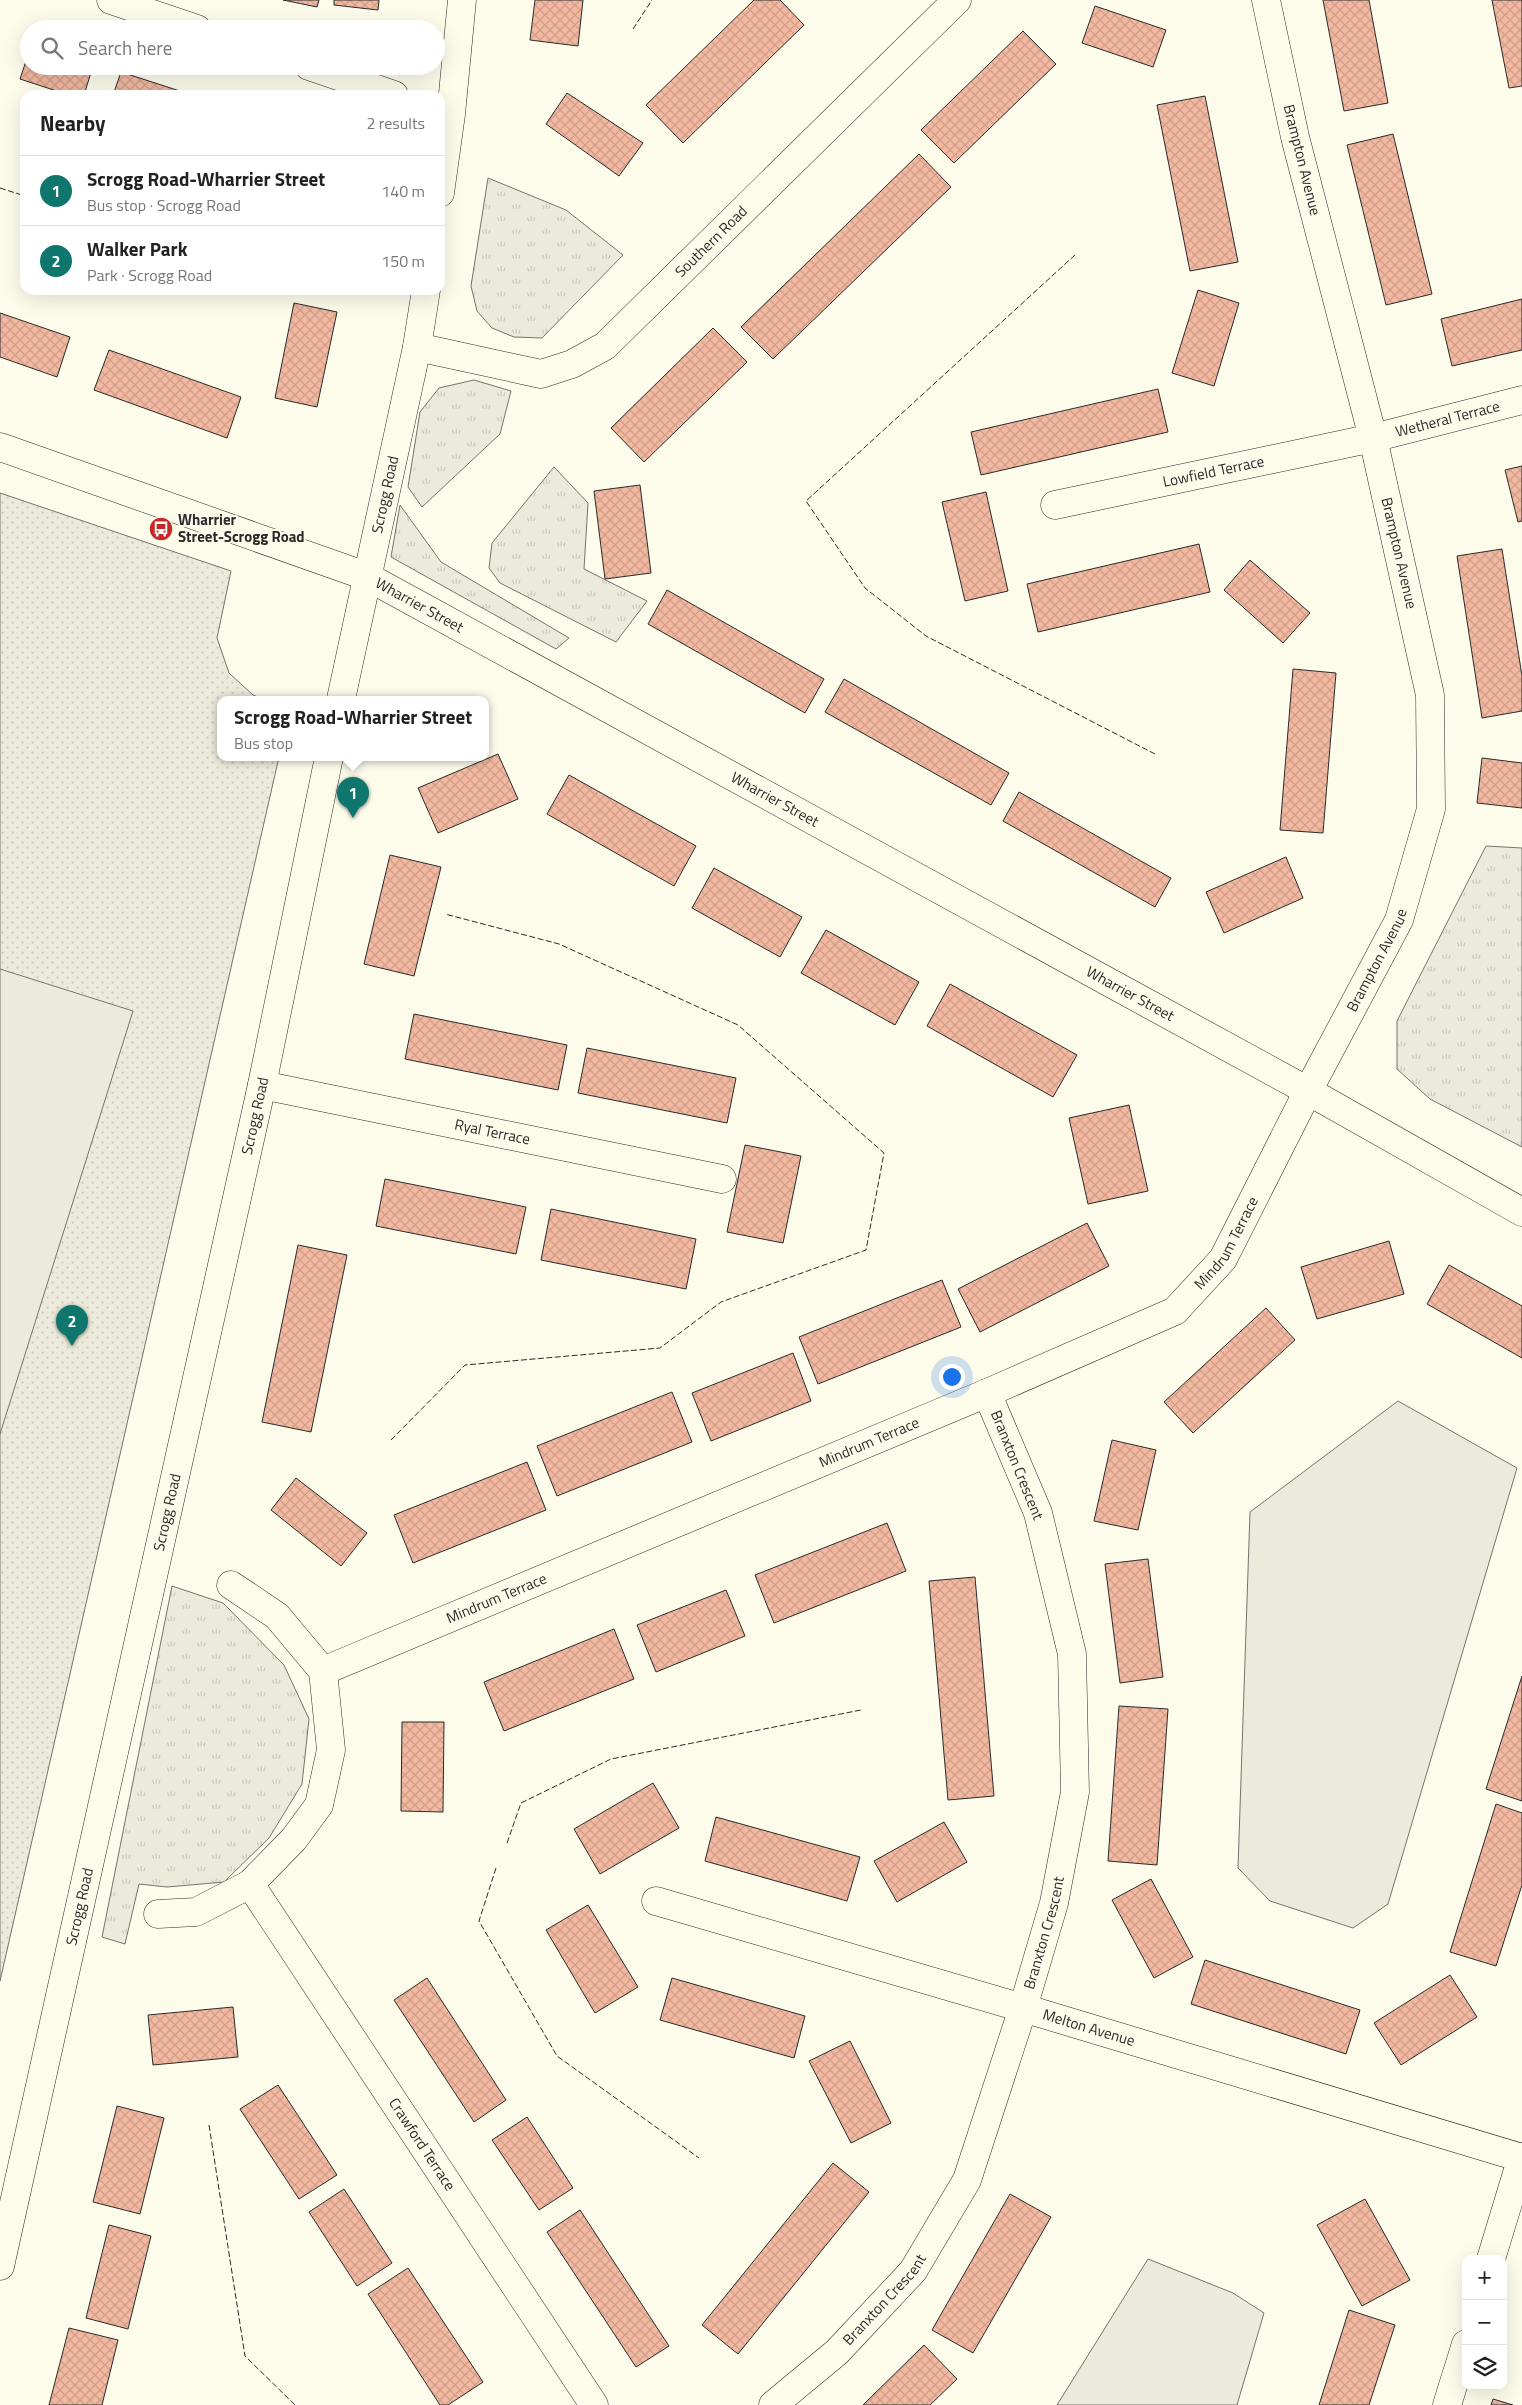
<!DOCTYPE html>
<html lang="en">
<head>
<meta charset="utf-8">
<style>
	body { margin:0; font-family:"Titillium Web",sans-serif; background:#f6f6f6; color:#222 }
	.controls { position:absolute; right:15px; bottom:15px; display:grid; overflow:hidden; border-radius:10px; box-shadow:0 5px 20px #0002 }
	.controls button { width:45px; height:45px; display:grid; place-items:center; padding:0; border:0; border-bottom:1px solid #e0e0e0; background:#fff; color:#222; font:25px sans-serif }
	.you { position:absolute; left:951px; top:1376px; width:18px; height:18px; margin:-12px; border:4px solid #fff; border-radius:50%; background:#1a73e8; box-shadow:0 0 0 8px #1a73e833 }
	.badge { display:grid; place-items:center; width:32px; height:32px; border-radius:50%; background:#0f766e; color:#fff; font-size:16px; font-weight:700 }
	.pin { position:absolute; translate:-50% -41px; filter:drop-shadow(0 1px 2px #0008) }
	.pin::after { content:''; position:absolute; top:26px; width:18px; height:15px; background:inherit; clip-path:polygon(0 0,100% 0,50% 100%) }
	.popup { position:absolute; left:217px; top:696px; width:272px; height:65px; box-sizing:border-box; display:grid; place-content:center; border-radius:10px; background:#fff; filter:drop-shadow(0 1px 4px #0005); font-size:16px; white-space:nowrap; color:#767676 }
	.popup b { font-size:19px; color:#222 }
	.popup::after { content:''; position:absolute; left:50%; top:100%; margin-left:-10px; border:10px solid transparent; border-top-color:#fff }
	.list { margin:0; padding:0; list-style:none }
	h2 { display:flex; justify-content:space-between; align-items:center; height:65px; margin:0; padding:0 20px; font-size:21px }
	h2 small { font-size:16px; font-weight:400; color:#767676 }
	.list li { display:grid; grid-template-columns:32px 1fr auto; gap:15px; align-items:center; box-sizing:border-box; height:70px; padding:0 20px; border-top:1px solid #e0e0e0 }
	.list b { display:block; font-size:19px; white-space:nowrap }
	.list p { margin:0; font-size:16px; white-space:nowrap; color:#767676 }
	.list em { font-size:16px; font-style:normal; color:#767676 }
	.icon { flex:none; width:28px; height:28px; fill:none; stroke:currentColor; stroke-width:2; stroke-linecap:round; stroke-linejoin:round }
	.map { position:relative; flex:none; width:1522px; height:2405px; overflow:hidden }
	.search { position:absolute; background:#fff; box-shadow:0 5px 20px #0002; left:20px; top:20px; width:425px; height:55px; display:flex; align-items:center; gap:12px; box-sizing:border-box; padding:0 18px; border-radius:28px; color:#767676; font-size:19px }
	.panel { position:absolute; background:#fff; box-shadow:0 5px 20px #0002; left:20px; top:90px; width:425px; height:205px; border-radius:15px }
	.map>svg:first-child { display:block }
	.grass { fill:url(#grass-tufts); stroke:#74746e }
	.park { fill:url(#park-dots); stroke:#74746e }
	.garden { fill:#ecebdb; stroke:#74746e }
	.building { fill:url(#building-cross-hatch); stroke:#2b2b2b }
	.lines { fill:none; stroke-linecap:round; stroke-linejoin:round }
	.minor-casing { stroke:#2b2b2b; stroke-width:29 }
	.minor { stroke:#fdfbea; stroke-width:28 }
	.fence { stroke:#2b2b2b; stroke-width:1; stroke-dasharray:6 2.5; stroke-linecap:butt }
	.labels { text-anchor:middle; stroke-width:4; stroke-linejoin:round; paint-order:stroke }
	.street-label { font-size:15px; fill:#2b2b2b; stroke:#fdfbea }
	.poi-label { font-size:15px; font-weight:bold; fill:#2b2b2b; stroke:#fdfbea; text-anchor:start }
</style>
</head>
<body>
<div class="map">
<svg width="1522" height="2405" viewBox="0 0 1522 2405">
	<defs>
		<pattern id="grass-tufts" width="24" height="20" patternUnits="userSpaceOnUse" patternTransform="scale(1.25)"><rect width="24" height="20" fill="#ecebdb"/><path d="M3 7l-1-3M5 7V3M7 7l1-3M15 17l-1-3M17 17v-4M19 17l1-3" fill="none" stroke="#cbcabc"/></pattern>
		<pattern id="park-dots" width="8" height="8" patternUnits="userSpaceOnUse" patternTransform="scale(1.25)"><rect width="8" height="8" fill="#ecebdb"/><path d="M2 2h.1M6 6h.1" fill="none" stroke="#cbcabc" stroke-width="1.8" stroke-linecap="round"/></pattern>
		<pattern id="building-cross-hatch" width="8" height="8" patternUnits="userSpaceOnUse" patternTransform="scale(1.25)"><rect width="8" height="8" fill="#f2b8a0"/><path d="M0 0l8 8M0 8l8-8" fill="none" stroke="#d09e8a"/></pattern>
	</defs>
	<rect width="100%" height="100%" fill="#fdfbea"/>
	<g class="grass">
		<polygon points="488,178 566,210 623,255 542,338 514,337 492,328 477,311 471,286"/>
		<polygon points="474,380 511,391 500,434 422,507 408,487 420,412 439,388"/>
		<polygon points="554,467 588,503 584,569 647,601 616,642 500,583 489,568 492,543"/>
		<polygon points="400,505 441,562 569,638 556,649 391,557"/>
		<polygon points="1486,846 1522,848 1522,1147 1430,1099 1397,1069 1397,1021"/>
		<polygon points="172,1586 223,1603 284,1665 309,1719 302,1784 269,1838 224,1882 167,1887 139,1884 125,1944 102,1937"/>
	</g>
	<polygon class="park" points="0,493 231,571 217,638 229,673 253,695 263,699 220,699 220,757 279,757 0,1981"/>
	<g class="garden">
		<polygon points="0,969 133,1011 0,1434"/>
		<polygon points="1398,1401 1517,1468 1388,1904 1353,1928 1270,1901 1238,1868 1250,1512"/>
		<polygon points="1148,2259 1233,2293 1264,2313 1237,2405 1057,2405"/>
	</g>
	<g class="building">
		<polygon points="283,0 319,0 317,7"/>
		<polygon points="334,0 379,0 378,10 334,5"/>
		<polygon points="535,0 583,0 578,46 530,40"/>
		<polygon points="754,0 780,0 804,25 683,143 646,105"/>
		<polygon points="1323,0 1369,0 1388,103 1344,111"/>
		<polygon points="1492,0 1522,0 1522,86 1509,88"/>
		<polygon points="1095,6 1166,30 1153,67 1082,43"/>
		<polygon points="1023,31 1056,64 954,163 921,130"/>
		<polygon points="29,52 29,66 93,66 84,95 69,95 20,79"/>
		<polygon points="121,72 183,92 183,95 113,95"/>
		<polygon points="567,93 643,143 619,176 546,124"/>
		<polygon points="1205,96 1238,262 1190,271 1157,105"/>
		<polygon points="1393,134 1432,294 1386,305 1347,145"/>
		<polygon points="919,154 951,187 773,359 741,327"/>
		<polygon points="1198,290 1239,303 1214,386 1172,373"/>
		<polygon points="1522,299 1522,350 1452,366 1441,319"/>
		<polygon points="294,303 337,312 317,407 275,398"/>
		<polygon points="0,313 70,337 57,377 0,357"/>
		<polygon points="713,328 747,362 644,462 611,428"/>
		<polygon points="109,350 241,397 227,438 94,390"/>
		<polygon points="1158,389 1168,432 981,475 971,432"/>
		<polygon points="1522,466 1522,521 1518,522 1505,470"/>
		<polygon points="640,485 651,573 605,579 594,491"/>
		<polygon points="986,492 1008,591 965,601 942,502"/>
		<polygon points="1199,544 1210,592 1038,632 1027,584"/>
		<polygon points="1502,549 1522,676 1522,711 1482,718 1457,556"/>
		<polygon points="1250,560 1310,613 1283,643 1224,590"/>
		<polygon points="667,590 824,679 805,713 648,624"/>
		<polygon points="1293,669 1336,673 1323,833 1280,830"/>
		<polygon points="844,679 1009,773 991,805 825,712"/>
		<polygon points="498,754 518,799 438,833 418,788"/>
		<polygon points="1482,758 1522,763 1522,808 1477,803"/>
		<polygon points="569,775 696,846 674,886 547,814"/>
		<polygon points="1019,792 1171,878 1155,907 1003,821"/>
		<polygon points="390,855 441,867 414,976 364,964"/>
		<polygon points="1286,857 1303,898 1224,933 1206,892"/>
		<polygon points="714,868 802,917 780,957 692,908"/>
		<polygon points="826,930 919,982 895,1025 801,973"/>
		<polygon points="950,984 1077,1055 1053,1097 927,1026"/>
		<polygon points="414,1014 567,1045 558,1090 405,1059"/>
		<polygon points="587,1048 736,1078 727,1123 578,1093"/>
		<polygon points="1129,1105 1148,1191 1088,1204 1069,1118"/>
		<polygon points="745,1145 801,1156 783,1243 727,1232"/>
		<polygon points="385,1179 526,1207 516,1254 376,1226"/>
		<polygon points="551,1209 696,1239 686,1289 541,1260"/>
		<polygon points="1087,1223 1109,1266 980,1332 958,1289"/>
		<polygon points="1389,1241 1404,1294 1317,1319 1301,1267"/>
		<polygon points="298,1245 347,1255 311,1432 262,1422"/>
		<polygon points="1449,1265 1522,1306 1522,1358 1427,1304"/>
		<polygon points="942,1280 961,1327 818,1384 799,1337"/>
		<polygon points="1266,1308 1295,1340 1193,1433 1164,1402"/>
		<polygon points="793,1353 811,1401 711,1441 692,1393"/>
		<polygon points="672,1392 692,1442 557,1496 537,1446"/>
		<polygon points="1112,1440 1156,1450 1138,1530 1094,1521"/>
		<polygon points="527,1462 546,1510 413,1563 394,1515"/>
		<polygon points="296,1478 367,1533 341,1566 271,1510"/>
		<polygon points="887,1523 906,1571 774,1623 755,1575"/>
		<polygon points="1148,1559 1163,1677 1120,1683 1105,1564"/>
		<polygon points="975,1577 994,1796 948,1800 929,1581"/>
		<polygon points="726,1590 745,1636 656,1672 637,1625"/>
		<polygon points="614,1629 634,1679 504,1731 484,1682"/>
		<polygon points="1522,1676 1522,1801 1486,1789"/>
		<polygon points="1119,1706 1168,1709 1157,1865 1108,1861"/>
		<polygon points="402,1722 444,1722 443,1812 401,1811"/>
		<polygon points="653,1783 679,1828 600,1874 574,1829"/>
		<polygon points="1496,1804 1522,1813 1522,1885 1496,1966 1450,1952"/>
		<polygon points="716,1817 860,1857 847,1901 705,1861"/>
		<polygon points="944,1822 967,1862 897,1902 874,1861"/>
		<polygon points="1151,1879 1193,1957 1154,1978 1112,1900"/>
		<polygon points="588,1905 638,1987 595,2013 546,1930"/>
		<polygon points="1205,1960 1360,2010 1346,2054 1191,2004"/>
		<polygon points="1450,1975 1477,2017 1401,2065 1374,2023"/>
		<polygon points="427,1978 506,2100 474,2122 394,2000"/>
		<polygon points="672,1978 805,2016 794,2058 660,2020"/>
		<polygon points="233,2007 238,2057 153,2065 148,2015"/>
		<polygon points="850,2041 891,2123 851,2143 809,2061"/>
		<polygon points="278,2085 337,2175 299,2199 240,2109"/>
		<polygon points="117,2106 164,2118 140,2214 93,2202"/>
		<polygon points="527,2117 573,2188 539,2210 492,2140"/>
		<polygon points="833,2163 869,2192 738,2354 702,2325"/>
		<polygon points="344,2189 392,2263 357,2286 309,2212"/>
		<polygon points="1010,2194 1051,2217 973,2353 932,2330"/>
		<polygon points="1365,2199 1410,2280 1362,2306 1317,2225"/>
		<polygon points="580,2210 669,2346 636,2367 547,2232"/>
		<polygon points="109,2225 151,2236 128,2329 86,2318"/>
		<polygon points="408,2268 483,2382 448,2405 440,2405 368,2294"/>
		<polygon points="1349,2310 1395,2325 1369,2405 1319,2405"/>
		<polygon points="69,2328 118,2340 102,2405 49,2405"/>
		<polygon points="924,2345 957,2379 930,2405 863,2405"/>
		<polygon points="1493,2399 1513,2405 1491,2405"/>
	</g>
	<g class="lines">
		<g class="minor-casing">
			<g id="minor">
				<polyline points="111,0 197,29"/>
				<polyline points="309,66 394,95"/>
				<polyline points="440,193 451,114 462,0"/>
				<path id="s1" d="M417,347L541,374L572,364L605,346L957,0"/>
				<path id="s2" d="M0,447L366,576L1308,1091L1522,1212"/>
				<path id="s3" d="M1055,505L1373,438L1522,400"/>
				<path id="s4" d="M341,699L417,347L426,290"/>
				<path id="s5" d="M262,1085L722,1179"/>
				<path id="s6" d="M323,1671L987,1393L1175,1311L1223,1259L1308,1091L1399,920L1431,809L1430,695L1373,438L1295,137L1266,0"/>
				<path id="s7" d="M250,1884L594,2405"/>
				<path id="s8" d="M656,1901L1023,2008L1522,2158"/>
				<polyline points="158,1914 196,1912 250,1884 294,1839 319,1805 331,1750 323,1671 277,1616 231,1585"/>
				<polyline points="1491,2259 1522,2157"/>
				<path id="s9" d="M0,2266L262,1085L329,757"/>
				<path id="s10" d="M773,2405L837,2352L913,2271L967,2180L1023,2008L1054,1903L1075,1792L1072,1654L1038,1513L987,1393"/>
				<polyline points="1447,2405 1466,2344"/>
			</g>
		</g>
		<use href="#minor" class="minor"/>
		<g class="fence">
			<polyline points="633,29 652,0"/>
			<polyline points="0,188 25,196"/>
			<polyline points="1075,255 806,501 865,588 926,636 1155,754"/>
			<polyline points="391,1440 465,1365 660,1348 721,1302 866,1250 884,1153 738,1025 559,944 445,914"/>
			<polyline points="507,1843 521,1803 611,1759 861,1710"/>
			<polyline points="496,1868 479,1921 557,2056 699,2158"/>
			<polyline points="209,2125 245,2356 295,2405"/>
		</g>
	</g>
	<defs>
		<g id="bus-disc" transform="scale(1.25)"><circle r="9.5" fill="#c62828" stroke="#fdfbea"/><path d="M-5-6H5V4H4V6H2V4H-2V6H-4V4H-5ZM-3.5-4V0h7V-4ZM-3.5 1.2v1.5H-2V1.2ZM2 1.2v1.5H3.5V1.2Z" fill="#fff"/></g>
	</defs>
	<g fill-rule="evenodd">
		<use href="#bus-disc" x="161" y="529"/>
	</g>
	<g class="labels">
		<g class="street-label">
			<text transform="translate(1302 160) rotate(76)" y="5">Brampton Avenue</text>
			<text dy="5" stroke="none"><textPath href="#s1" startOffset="346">Southern Road</textPath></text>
			<text dy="5" stroke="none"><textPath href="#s3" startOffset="402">Wetheral Terrace</textPath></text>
			<text dy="5" stroke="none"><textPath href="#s3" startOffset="162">Lowfield Terrace</textPath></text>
			<text dy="5" stroke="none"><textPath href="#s4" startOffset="209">Scrogg Road</textPath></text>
			<text transform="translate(1399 553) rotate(77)" y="5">Brampton Avenue</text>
			<text dy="5" stroke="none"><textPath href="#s2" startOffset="449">Wharrier Street</textPath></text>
			<text dy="5" stroke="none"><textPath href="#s2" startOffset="854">Wharrier Street</textPath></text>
			<text dy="5" stroke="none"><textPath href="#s6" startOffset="1332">Brampton Avenue</textPath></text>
			<text dy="5" stroke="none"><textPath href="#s2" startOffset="1259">Wharrier Street</textPath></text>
			<text dy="5" stroke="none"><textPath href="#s9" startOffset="1178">Scrogg Road</textPath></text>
			<text dy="5" stroke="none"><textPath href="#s5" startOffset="235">Ryal Terrace</textPath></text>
			<text dy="5" stroke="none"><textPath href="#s6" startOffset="1011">Mindrum Terrace</textPath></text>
			<text dy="5" stroke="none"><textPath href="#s6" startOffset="592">Mindrum Terrace</textPath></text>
			<text transform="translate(1017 1465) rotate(68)" y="5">Branxton Crescent</text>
			<text dy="5" stroke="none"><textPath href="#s9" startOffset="772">Scrogg Road</textPath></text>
			<text dy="5" stroke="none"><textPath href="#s6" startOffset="188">Mindrum Terrace</textPath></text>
			<text dy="5" stroke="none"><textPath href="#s9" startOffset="368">Scrogg Road</textPath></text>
			<text dy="5" stroke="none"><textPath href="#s10" startOffset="559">Branxton Crescent</textPath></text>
			<text dy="5" stroke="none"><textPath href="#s8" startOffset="451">Melton Avenue</textPath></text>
			<text dy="5" stroke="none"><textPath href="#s7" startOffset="312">Crawford Terrace</textPath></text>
			<text dy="5" stroke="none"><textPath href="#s10" startOffset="154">Branxton Crescent</textPath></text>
		</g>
		<g class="poi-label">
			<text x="178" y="525">Wharrier<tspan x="178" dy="17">Street-Scrogg Road</tspan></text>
		</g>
	</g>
</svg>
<div class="controls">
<button>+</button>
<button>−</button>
<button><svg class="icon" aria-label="layers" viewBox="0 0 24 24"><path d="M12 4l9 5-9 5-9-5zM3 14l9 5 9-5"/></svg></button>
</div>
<div class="you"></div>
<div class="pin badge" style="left:353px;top:818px">1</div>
<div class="popup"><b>Scrogg Road-Wharrier Street</b>Bus stop</div>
<div class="pin badge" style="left:72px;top:1346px">2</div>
<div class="search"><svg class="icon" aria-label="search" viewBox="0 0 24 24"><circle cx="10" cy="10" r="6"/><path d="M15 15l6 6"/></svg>Search here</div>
<section class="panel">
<h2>Nearby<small>2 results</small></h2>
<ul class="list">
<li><span class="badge">1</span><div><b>Scrogg Road-Wharrier Street</b><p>Bus stop · Scrogg Road</p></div><em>140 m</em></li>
<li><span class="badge">2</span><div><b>Walker Park</b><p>Park · Scrogg Road</p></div><em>150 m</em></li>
</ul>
</section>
</div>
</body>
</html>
